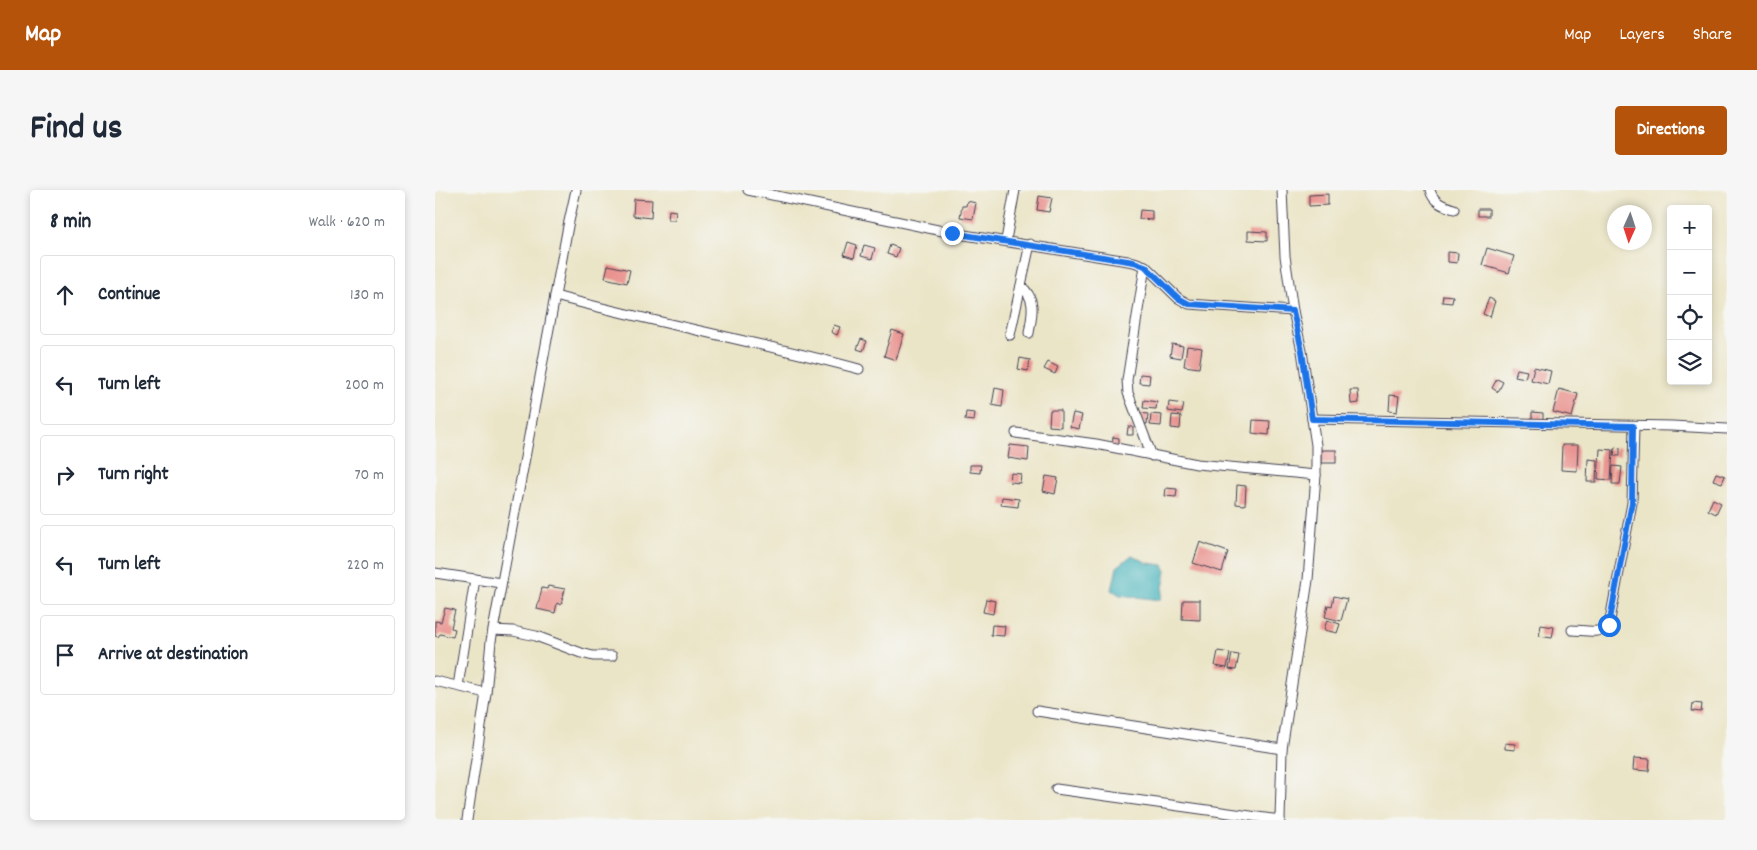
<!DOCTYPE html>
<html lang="en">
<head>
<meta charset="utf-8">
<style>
	body { margin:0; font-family:Dekko,sans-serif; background:#f6f6f7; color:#1f2937 }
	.controls { position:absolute; right:15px; top:15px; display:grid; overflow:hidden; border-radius:5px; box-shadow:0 2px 8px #0003 }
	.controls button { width:45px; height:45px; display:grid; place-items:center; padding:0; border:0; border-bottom:1px solid #e0e1e3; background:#fff; color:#1f2937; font:25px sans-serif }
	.compass { position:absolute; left:1172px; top:15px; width:45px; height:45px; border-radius:50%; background:#fff; box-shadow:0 2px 8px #0003; rotate:183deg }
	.stop { position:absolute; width:15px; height:15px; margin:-11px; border:4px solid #1a73e8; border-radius:50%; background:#fff }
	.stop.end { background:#1a73e8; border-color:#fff; box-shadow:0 1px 5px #0008 }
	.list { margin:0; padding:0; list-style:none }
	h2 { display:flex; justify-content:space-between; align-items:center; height:65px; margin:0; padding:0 20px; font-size:21px }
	h2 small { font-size:16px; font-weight:400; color:#747a83 }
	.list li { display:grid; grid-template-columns:32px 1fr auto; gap:15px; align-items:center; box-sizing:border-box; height:80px; margin:0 10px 10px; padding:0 10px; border:1px solid #e0e1e3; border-radius:5px }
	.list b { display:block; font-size:19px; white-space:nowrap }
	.list em { font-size:16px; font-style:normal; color:#747a83 }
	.icon { flex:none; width:28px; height:28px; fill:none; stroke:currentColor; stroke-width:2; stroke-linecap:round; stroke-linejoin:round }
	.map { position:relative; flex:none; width:1292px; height:630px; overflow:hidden; border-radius:5px }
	header { display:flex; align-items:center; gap:30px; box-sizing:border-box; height:70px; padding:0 25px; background:#b45309; color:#fff }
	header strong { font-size:24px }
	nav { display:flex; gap:28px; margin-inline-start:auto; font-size:18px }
	.intro { display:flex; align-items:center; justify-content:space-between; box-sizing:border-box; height:120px; padding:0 30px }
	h1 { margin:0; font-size:35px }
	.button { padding:12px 22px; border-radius:5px; background:#b45309; color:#fff; font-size:18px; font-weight:700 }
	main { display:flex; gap:30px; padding:0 30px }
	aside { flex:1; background:#fff; border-radius:5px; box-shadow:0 2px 8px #0003 }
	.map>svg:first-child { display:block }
	.water { fill:#42b2bb; stroke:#326a7b }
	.building { fill:#e9928e }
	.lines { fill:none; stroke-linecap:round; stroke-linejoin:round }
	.minor-casing { stroke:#403f50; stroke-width:11 }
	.minor { stroke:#fff; stroke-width:9 }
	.route { stroke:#1a73e8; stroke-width:6 }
</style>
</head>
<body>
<header>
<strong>Map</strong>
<nav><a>Map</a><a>Layers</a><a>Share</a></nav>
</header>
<div class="intro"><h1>Find us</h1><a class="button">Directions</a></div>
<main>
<aside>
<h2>8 min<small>Walk · 620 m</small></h2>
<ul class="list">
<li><svg class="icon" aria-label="ahead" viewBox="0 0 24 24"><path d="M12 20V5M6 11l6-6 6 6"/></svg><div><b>Continue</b></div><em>130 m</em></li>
<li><svg class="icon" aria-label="left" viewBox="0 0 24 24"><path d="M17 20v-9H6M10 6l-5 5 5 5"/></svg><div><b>Turn left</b></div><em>200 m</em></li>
<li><svg class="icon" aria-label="right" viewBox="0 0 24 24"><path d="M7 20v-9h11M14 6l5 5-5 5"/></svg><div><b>Turn right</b></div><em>70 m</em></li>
<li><svg class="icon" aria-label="left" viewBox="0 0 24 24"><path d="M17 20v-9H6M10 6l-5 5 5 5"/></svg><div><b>Turn left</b></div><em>220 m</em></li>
<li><svg class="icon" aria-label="arrive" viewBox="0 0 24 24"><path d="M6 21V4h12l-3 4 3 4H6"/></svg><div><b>Arrive at destination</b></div></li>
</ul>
</aside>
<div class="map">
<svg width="1292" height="630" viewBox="0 0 1292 630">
	<rect width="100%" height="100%" fill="#f6f6f2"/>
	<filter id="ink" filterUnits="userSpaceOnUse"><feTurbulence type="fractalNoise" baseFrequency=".02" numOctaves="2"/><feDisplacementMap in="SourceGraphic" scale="10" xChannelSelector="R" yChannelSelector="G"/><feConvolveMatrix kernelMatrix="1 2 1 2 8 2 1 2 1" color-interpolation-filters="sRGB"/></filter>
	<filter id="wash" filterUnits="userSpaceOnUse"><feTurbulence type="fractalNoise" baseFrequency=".0096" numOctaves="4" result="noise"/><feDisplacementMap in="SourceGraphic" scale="20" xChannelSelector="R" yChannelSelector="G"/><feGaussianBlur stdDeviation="1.12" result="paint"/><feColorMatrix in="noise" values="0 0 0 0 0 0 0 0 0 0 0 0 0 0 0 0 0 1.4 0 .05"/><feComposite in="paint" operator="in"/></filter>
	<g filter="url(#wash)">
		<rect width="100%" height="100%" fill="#ebe5c8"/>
		<polygon class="water" points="697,365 713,373 728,375 731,381 726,410 685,405 677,400 682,377"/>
		<g id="blocks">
			<g class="building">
				<polygon points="893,4 893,15 874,16 874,5"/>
				<polygon points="604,6 617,8 614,22 602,20"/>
				<polygon points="199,9 217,10 216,28 198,26"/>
				<polygon points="532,11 541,13 538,29 525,27 527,16 531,16"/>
				<rect x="1043" y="19" width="11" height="7"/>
				<polygon points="234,20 241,21 240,30 233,30"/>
				<polygon points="705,20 717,21 717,30 704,29"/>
				<polygon points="813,41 832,42 832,51 813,50"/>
				<polygon points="413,52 422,55 419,68 409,65"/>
				<polygon points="429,55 440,58 437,69 426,66"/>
				<polygon points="455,55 464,58 461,67 452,64"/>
				<polygon points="1052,58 1079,66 1074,83 1047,75"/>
				<polygon points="1013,62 1023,63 1022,73 1013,72"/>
				<polygon points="173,75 195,80 192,93 170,88"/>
				<polygon points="1008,105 1018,106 1017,113 1007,112"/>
				<polygon points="1054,108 1060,111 1055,127 1048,124"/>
				<polygon points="399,135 405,137 402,145 396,142"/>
				<polygon points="457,140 469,144 461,170 449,166"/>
				<polygon points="426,149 432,151 428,161 422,159"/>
				<polygon points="737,154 748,156 746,168 735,166"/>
				<polygon points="752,156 767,158 764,178 749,176"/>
				<polygon points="585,168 595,170 593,181 583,179"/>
				<polygon points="613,172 623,177 620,184 609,179"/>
				<polygon points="1099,177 1116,181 1113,194 1096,190"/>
				<polygon points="1082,179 1092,181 1090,188 1080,186"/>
				<polygon points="705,184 715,185 714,194 704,193"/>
				<polygon points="1062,189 1068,192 1063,202 1057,198"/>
				<polygon points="560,198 569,200 567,217 557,215"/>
				<polygon points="1124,199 1143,204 1137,227 1118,222"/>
				<polygon points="915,200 923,200 924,213 916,214"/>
				<polygon points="955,205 964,206 962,222 954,221"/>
				<polygon points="709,210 722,212 721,219 708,218"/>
				<polygon points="734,212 749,214 747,223 733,221"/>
				<polygon points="615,220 626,220 626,237 614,236"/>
				<polygon points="531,222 540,223 539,231 530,230"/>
				<polygon points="1097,222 1108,223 1108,232 1097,231"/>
				<polygon points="638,223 647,225 644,239 635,237"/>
				<polygon points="706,223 713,224 712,234 706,233"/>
				<polygon points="716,224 727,225 726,236 715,235"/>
				<polygon points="737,225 746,226 745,239 736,238"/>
				<polygon points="818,230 835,231 834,245 817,243"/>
				<polygon points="693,237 698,237 698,245 692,245"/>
				<polygon points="678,247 684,248 684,257 677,257"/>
				<polygon points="575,255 594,257 593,271 573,268"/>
				<polygon points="1127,255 1143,255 1142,281 1126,280"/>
				<polygon points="1180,257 1185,258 1185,266 1179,266"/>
				<polygon points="1165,259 1178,260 1176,290 1163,289"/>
				<rect x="886" y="260" width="15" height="13"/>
				<polygon points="1153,269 1162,270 1161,292 1152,292"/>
				<polygon points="535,275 546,275 545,283 535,282"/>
				<polygon points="1178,276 1187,277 1185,294 1177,294"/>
				<polygon points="576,283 586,284 585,293 575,292"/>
				<polygon points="1281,283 1290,286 1287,293 1278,290"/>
				<polygon points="611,286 623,288 620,304 608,301"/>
				<polygon points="802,295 811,296 810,315 801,314"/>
				<polygon points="731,298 742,299 741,307 730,306"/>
				<polygon points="567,307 584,309 583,317 566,315"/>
				<polygon points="1278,309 1286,313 1281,324 1273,320"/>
				<polygon points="765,352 793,362 787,382 758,373"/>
				<polygon points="113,396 130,399 126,415 122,413 120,423 102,419 107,398 112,399"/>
				<polygon points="899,406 912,409 906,431 890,427 893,415 897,416"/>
				<polygon points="551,409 560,411 558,424 548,422"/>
				<polygon points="748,410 765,410 765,430 747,429"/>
				<polygon points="10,418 20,420 16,438 20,439 18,447 5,444 3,447 0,446 0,431 6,432"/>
				<polygon points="892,430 905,434 902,443 889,440"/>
				<polygon points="557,435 570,436 569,446 556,445"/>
				<polygon points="1106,435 1119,437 1117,448 1104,446"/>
				<polygon points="783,461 795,463 792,478 780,476"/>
				<polygon points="797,464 804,465 801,480 794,479"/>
				<polygon points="1258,513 1267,514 1266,522 1257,521"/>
				<polygon points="1070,553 1080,554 1080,560 1070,559"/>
				<polygon points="1199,568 1215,569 1214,581 1198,580"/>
			</g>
		</g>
	</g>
	<g filter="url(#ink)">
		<use href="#blocks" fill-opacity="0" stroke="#403f50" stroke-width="1"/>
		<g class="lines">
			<g class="minor-casing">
				<g id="minor">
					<polyline points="313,0 517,43 699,72 710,76 743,108 754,114 858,121"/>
					<polyline points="847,0 850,66 858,121 867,161 877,229"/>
					<path d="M995,0C998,12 1008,16 1019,19"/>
					<polyline points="571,50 580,0"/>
					<polyline points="710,76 692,190 693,203 717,266"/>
					<path d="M586,96C602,109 597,125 594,143"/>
					<path d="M120,106C221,133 324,152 424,179"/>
					<polyline points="575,145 595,54"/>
					<polyline points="581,243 661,254 762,274 881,285"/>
					<polyline points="0,383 66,393"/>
					<polyline points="58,440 78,441 101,446 146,463 158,466 177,466"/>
					<path d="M1137,440C1149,440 1166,445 1174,435L1197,313L1199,236"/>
					<polyline points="0,491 51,503"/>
					<polyline points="23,496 40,389"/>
					<polyline points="602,521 847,559"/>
					<polyline points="621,599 845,630"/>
					<polyline points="32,630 51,503 56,451 133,36 141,0"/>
					<polyline points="845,630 847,559 873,390 881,285 881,255 877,229 1237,236 1292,239"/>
				</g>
			</g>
			<use href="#minor" class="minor"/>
		</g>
	</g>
	<g class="lines" filter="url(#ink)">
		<polyline class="route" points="517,43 699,72 710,76 743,108 754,114 858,121 867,161 877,229 1198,236 1197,312 1174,435"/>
	</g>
</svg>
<div class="controls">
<button>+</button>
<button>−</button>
<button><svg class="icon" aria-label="locate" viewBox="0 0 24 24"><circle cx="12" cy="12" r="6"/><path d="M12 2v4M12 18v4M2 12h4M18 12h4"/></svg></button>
<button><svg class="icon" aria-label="layers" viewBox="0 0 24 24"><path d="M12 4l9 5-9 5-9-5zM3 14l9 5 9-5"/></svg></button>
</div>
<svg class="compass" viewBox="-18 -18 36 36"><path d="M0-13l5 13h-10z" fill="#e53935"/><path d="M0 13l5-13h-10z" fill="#747a83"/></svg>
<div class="stop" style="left:1174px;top:435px"></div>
<div class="stop end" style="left:517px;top:43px"></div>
</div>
</main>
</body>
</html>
